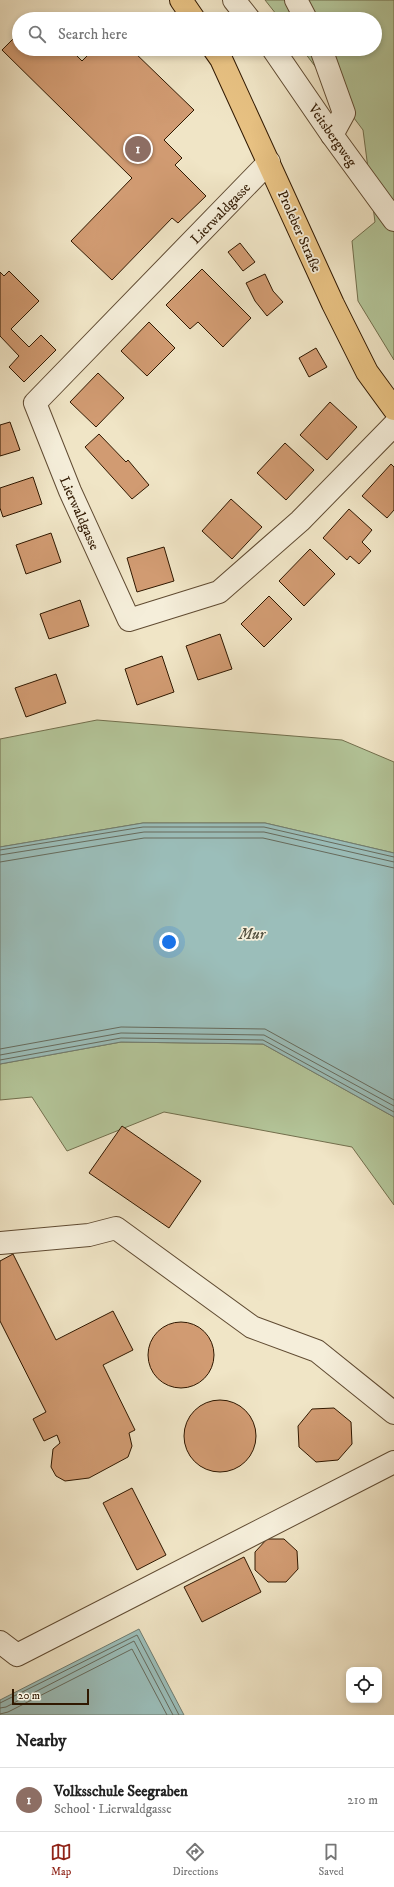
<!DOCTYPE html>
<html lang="en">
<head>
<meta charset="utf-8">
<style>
	body { margin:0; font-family:"IM FELL DW Pica",serif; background:#f6f6f6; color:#222 }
	.controls { position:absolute; right:12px; bottom:12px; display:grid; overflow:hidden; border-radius:8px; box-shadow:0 2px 6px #0003 }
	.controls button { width:36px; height:36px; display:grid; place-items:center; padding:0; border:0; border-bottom:1px solid #e0e0e0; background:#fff; color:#222; font:20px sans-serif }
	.scale { position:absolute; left:12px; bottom:10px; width:77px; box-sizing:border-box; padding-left:4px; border:2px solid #301800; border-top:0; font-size:11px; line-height:14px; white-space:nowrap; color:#301800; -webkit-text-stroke:3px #f5eeda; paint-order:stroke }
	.you { position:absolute; left:169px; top:942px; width:14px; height:14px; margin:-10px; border:3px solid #fff; border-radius:50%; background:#1a73e8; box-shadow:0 0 0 6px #1a73e833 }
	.badge { display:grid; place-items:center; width:26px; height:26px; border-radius:50%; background:#8f2418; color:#fff; font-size:13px; font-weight:700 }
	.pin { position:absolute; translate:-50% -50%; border:2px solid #fff; box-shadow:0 1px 4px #0006 }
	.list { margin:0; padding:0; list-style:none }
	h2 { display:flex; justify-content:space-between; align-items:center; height:52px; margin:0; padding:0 16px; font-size:17px }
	h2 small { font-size:13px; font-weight:400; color:#767676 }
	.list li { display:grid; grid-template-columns:26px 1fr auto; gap:12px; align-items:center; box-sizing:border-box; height:64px; padding:0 16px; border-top:1px solid #e0e0e0 }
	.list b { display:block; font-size:15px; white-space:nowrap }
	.list p { margin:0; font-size:13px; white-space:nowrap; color:#767676 }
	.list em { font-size:13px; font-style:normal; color:#767676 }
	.icon { flex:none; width:22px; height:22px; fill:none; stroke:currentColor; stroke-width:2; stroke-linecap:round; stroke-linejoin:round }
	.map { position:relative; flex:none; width:394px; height:1715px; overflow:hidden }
	.search { position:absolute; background:#fff; box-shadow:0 2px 6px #0003; left:12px; right:12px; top:12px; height:44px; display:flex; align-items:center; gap:10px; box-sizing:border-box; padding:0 14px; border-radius:22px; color:#767676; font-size:15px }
	.sheet { height:116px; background:#fff }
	nav { display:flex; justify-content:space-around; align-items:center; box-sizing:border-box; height:56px; border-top:1px solid #e0e0e0; background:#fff; font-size:11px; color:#767676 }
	nav a { display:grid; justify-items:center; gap:2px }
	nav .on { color:#8f2418 }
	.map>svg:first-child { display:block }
	.green { fill:#b4c69a; stroke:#726f4d }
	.water { fill:#9bbeba; stroke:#707c70 }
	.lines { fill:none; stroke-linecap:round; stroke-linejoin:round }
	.shore { stroke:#666b5d; stroke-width:1 }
	.building { fill:#d19b72; stroke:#301800 }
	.minor-casing { stroke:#604b32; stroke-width:24 }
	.major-casing { stroke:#301800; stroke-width:24 }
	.minor { stroke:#f5eeda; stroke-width:22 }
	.major { stroke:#e8c283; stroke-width:22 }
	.labels { text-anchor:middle; stroke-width:3.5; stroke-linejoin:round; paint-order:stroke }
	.street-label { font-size:14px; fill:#301800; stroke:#f5eeda }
	.water-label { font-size:15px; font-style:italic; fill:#555241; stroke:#f5eeda }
</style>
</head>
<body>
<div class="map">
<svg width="394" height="1715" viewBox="0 0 394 1715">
	<rect width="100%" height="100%" fill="#f0e5c6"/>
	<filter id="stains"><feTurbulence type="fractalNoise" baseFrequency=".005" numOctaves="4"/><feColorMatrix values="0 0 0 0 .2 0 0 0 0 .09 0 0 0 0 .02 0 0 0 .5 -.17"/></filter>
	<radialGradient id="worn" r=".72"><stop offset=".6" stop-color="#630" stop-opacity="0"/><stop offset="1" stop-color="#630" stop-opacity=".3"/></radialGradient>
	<g class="green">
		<polygon points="265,0 394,0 394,360 358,301 352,241 375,222 363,130 302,49 375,49 375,19 280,19"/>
		<polygon points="97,720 342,740 394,762 394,853 265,823 143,823 0,847 0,739"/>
		<polygon points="121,1042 263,1044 394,1117 394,1205 352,1147 164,1112 67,1151 32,1097 0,1100 0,1064"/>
	</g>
	<g class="water">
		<polygon points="143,823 265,823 394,853 394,1117 263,1044 121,1042 0,1064 0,847"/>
		<polygon points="139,1629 184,1715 0,1715 0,1700"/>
	</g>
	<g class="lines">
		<g class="shore">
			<polyline points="0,850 143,827 264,827 394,857"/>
			<polyline points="0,855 144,832 264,832 394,862"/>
			<polyline points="0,862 144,838 263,838 394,868"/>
			<polyline points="0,1049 121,1027 265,1029 394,1100"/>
			<polyline points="0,1055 121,1033 264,1035 394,1106"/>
			<polyline points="0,1060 121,1038 263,1040 394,1112"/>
			<polyline points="0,1703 137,1635 179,1715"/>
			<polyline points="0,1708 6,1707 134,1641 173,1715"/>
			<polyline points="0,1714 8,1712 132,1649 167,1715"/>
		</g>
	</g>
	<g class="building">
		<polygon points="19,33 19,49 60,49 67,56 72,51 82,61 94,49 131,49 194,110 164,140 182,158 175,165 206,196 178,223 172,218 112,280 71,241 132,178 2,50"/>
		<polygon points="240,243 255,262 243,271 228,252"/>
		<polygon points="202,269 251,318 223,347 198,322 190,329 166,305"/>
		<polygon points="9,271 39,301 11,329 29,347 41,335 56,350 24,382 9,367 19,356 0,336 0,272 4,276"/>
		<polygon points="265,274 273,291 283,302 267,316 255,301 246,283"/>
		<polygon points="149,322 175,348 147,376 121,351"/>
		<polygon points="316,348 327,367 309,377 299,358"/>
		<polygon points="98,373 124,398 96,427 70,402"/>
		<polygon points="330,402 357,427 327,460 300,435"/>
		<polygon points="10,422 20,450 0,456 0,425"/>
		<polygon points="99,434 126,462 128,460 149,485 132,499 85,447"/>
		<polygon points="285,443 314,470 286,500 257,473"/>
		<polygon points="391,464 394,467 394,510 387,518 362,496"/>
		<polygon points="33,477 42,504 3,517 0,508 0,488"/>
		<polygon points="231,499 262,527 232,559 202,531"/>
		<polygon points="349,509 372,530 362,542 371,551 359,564 350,556 347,560 323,538"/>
		<polygon points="51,533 61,562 26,574 16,545"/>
		<polygon points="164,547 174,581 137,592 127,558"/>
		<polygon points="310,549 335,574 304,606 279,581"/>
		<polygon points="269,596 292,619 264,647 241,624"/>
		<polygon points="80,600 89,626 49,639 40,614"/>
		<polygon points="220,634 232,669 198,680 186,646"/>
		<polygon points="162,656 174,692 137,705 125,669"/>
		<polygon points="56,674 66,703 26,717 15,688"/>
		<polygon points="122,1126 201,1181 169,1228 89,1173"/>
		<polygon points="13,1254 56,1340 113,1311 133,1350 103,1365 135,1430 129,1433 132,1446 128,1457 89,1478 65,1481 56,1476 51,1467 53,1449 60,1443 57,1435 44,1441 33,1419 46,1412 0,1321 0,1261"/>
		<circle cx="181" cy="1355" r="33"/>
		<circle cx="220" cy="1436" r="36"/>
		<polygon points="334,1408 351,1422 352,1444 338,1460 316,1462 299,1447 298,1426 312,1409"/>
		<polygon points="132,1488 166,1555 137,1570 103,1503"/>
		<polygon points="267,1539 284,1539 297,1551 298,1569 286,1582 268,1582 255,1570 255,1552"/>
		<polygon points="244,1557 261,1592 202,1622 184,1587"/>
	</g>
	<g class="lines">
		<g class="minor-casing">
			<g id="minor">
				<polyline points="234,0 249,19"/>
				<polyline points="296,0 306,19"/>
				<polyline points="273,49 332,135 394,220"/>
				<polyline points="321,49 344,113 332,135"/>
				<polyline points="269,162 35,403 70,491 129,620 219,592 300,521 394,425"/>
				<polyline points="0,1243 89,1235 116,1228 252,1327 317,1351 394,1413"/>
				<polyline points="0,1642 17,1655 394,1462"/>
			</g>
		</g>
		<g class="major-casing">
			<g id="major">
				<polyline points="181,0 194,19"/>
				<polyline points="214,49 221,59 333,304 367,372 394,409"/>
			</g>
		</g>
		<use href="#minor" class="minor"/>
		<use href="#major" class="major"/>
	</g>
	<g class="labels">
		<g class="street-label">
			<text transform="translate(333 135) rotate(55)" y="5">Veitsbergweg</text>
			<text transform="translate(220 213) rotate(-46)" y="5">Lierwaldgasse</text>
			<text transform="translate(300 231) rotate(66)" y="5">Proleber Straße</text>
			<text transform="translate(80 513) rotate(66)" y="5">Lierwaldgasse</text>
		</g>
		<g class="water-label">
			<text x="252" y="939">Mur</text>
		</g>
	</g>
	<rect width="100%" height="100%" filter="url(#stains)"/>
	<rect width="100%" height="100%" fill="url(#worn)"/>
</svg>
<div class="controls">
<button><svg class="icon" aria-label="locate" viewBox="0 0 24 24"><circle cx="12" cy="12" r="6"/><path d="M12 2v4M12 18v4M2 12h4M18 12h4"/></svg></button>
</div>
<div class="scale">20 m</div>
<div class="you"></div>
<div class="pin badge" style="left:138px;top:149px;background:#8d6e63">1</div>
<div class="search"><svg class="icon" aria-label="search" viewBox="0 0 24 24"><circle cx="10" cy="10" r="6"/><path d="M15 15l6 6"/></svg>Search here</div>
</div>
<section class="sheet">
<h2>Nearby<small></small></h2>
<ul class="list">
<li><span class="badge" style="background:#8d6e63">1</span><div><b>Volksschule Seegraben</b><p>School · Lierwaldgasse</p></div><em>210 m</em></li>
</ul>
</section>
<nav>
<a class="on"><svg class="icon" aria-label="map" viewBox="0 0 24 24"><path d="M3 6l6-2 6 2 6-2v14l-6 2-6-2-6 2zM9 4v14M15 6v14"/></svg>Map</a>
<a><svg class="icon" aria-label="directions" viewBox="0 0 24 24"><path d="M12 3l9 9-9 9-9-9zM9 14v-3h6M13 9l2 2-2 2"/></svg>Directions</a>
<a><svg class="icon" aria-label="saved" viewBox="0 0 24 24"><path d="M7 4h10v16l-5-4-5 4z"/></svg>Saved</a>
</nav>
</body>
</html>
